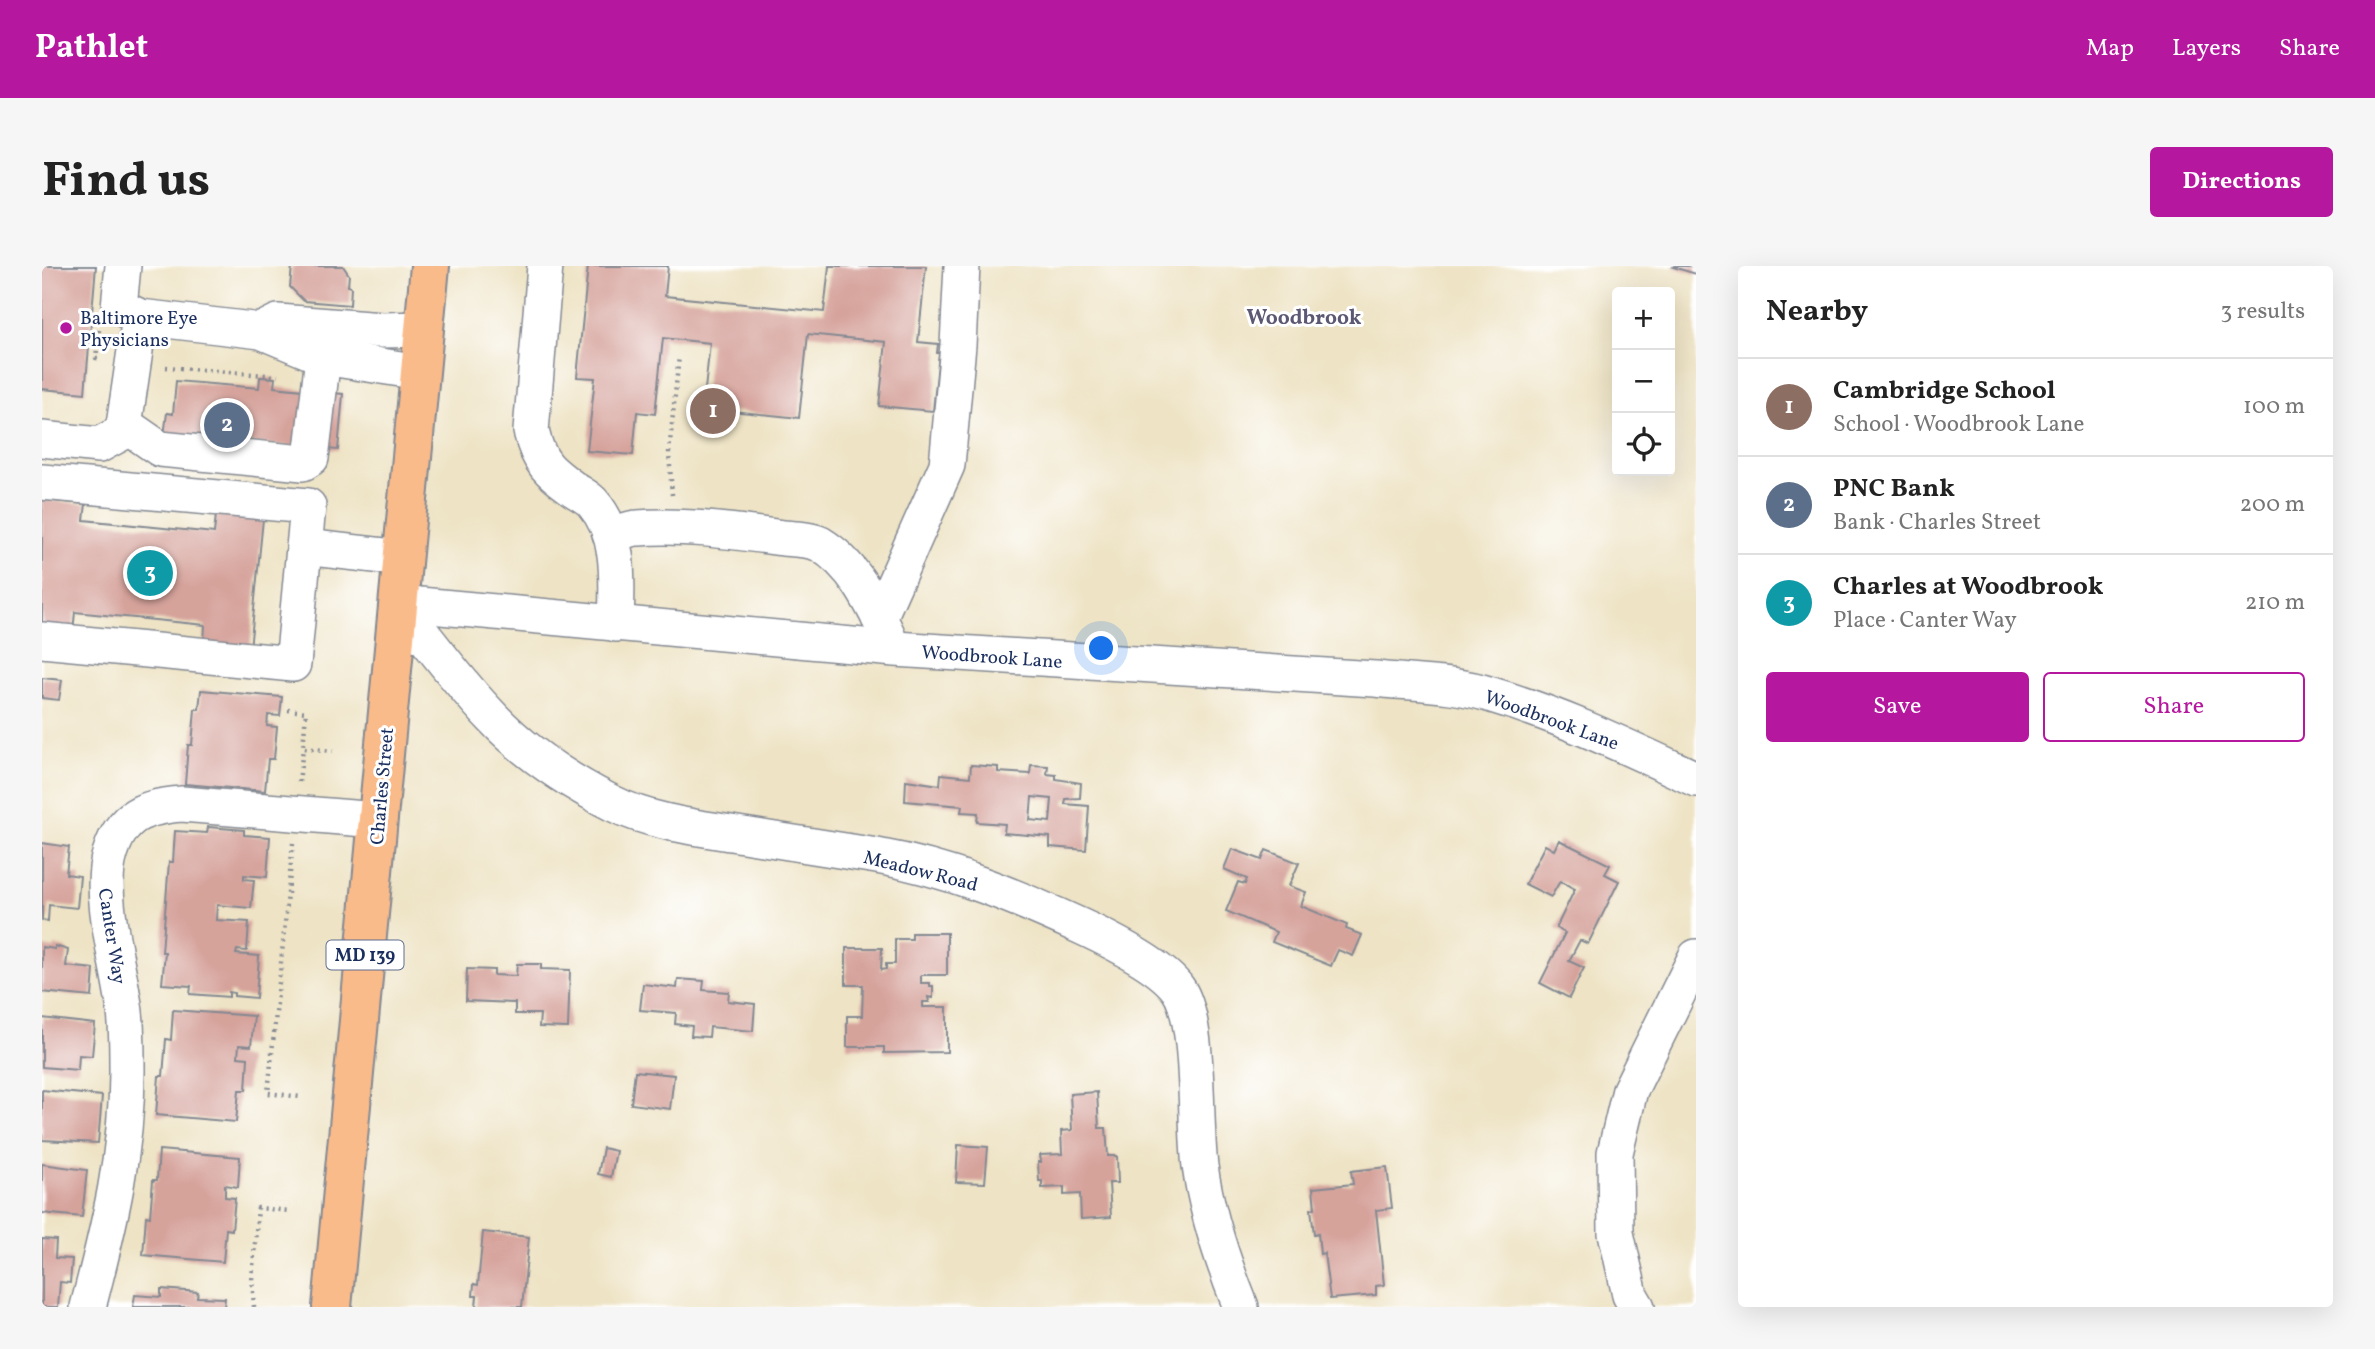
<!DOCTYPE html>
<html lang="en">
<head>
<meta charset="utf-8">
<style>
	body { margin:0; font-family:Vollkorn,serif; background:#f6f6f6; color:#222 }
	.controls { position:absolute; right:21px; top:21px; display:grid; overflow:hidden; border-radius:7px; box-shadow:0 7px 28px #0002 }
	.controls button { width:63px; height:63px; display:grid; place-items:center; padding:0; border:0; border-bottom:2px solid #e0e0e0; background:#fff; color:#222; font:35px sans-serif }
	.you { position:absolute; left:1060px; top:383px; width:24px; height:24px; margin:-18px; border:5px solid #fff; border-radius:50%; background:#1a73e8; box-shadow:0 0 0 10px #1a73e833 }
	.badge { display:grid; place-items:center; width:46px; height:46px; border-radius:50%; background:#b5179e; color:#fff; font-size:23px; font-weight:700 }
	.pin { position:absolute; translate:-50% -50%; border:4px solid #fff; box-shadow:0 2px 7px #0006 }
	.list { margin:0; padding:0; list-style:none }
	h2 { display:flex; justify-content:space-between; align-items:center; height:91px; margin:0; padding:0 28px; font-size:30px }
	h2 small { font-size:23px; font-weight:400; color:#767676 }
	.list li { display:grid; grid-template-columns:46px 1fr auto; gap:21px; align-items:center; box-sizing:border-box; height:98px; padding:0 28px; border-top:2px solid #e0e0e0 }
	.list b { display:block; font-size:26px; white-space:nowrap }
	.list p { margin:0; font-size:23px; white-space:nowrap; color:#767676 }
	.list em { font-size:23px; font-style:normal; color:#767676 }
	.actions { display:flex; gap:14px; padding:21px 28px }
	.actions a { flex:1; padding:16px 0; border:2px solid #b5179e; border-radius:7px; text-align:center; font-size:24px; color:#b5179e }
	.actions .main { background:#b5179e; color:#fff }
	.icon { flex:none; width:38px; height:38px; fill:none; stroke:currentColor; stroke-width:2; stroke-linecap:round; stroke-linejoin:round }
	.map { position:relative; flex:none; width:1654px; height:1041px; overflow:hidden; border-radius:7px }
	header { display:flex; align-items:center; gap:42px; box-sizing:border-box; height:98px; padding:0 35px; background:#b5179e; color:#fff }
	header strong { font-size:33px }
	nav { display:flex; gap:38px; margin-inline-start:auto; font-size:24px }
	.intro { display:flex; align-items:center; justify-content:space-between; box-sizing:border-box; height:168px; padding:0 42px }
	h1 { margin:0; font-size:49px }
	.button { padding:18px 32px; border-radius:7px; background:#b5179e; color:#fff; font-size:24px; font-weight:700 }
	main { display:flex; gap:42px; padding:0 42px }
	aside { flex:1; background:#fff; border-radius:7px; box-shadow:0 7px 28px #0002 }
	.map>svg:first-child { display:block }
	.building { fill:#d6a39b; fill-rule:evenodd }
	.lines { fill:none; stroke-linecap:round; stroke-linejoin:round }
	.minor-casing { stroke:#848992; stroke-width:38 }
	.major-casing { stroke:#848992; stroke-width:42 }
	.path { stroke:#848992; stroke-width:4.5; stroke-dasharray:2 5; stroke-linecap:butt }
	.minor { stroke:#fff; stroke-width:35 }
	.major { stroke:#fabb8b; stroke-width:38 }
	.poi-dot { fill:#b5179e; stroke:#fff; stroke-width:2.5 }
	.labels { text-anchor:middle; stroke-width:6; stroke-linejoin:round; paint-order:stroke }
	.shield { fill:#fff; stroke:#5f6d8e; stroke-width:2 }
	.shield-label { font-size:18px; font-weight:bold; fill:#1b2f5e }
	.poi-label { font-size:19px; fill:#1b2f5e; stroke:#fff; text-anchor:start }
	.street-label { font-size:19px; fill:#1b2f5e; stroke:#fff }
	.neighbourhood-label { font-size:21px; font-weight:bold; fill:#5c5873; stroke:#fff }
</style>
</head>
<body>
<header>
<strong>Pathlet</strong>
<nav><a>Map</a><a>Layers</a><a>Share</a></nav>
</header>
<div class="intro"><h1>Find us</h1><a class="button">Directions</a></div>
<main>
<div class="map">
<svg width="1654" height="1041" viewBox="0 0 1654 1041">
	<rect width="100%" height="100%" fill="#fff"/>
	<filter id="ink" filterUnits="userSpaceOnUse"><feTurbulence type="fractalNoise" baseFrequency=".0143" numOctaves="2"/><feDisplacementMap in="SourceGraphic" scale="14" xChannelSelector="R" yChannelSelector="G"/><feConvolveMatrix kernelMatrix="1 2 1 2 8 2 1 2 1" color-interpolation-filters="sRGB"/></filter>
	<filter id="wash" filterUnits="userSpaceOnUse"><feTurbulence type="fractalNoise" baseFrequency=".00686" numOctaves="4" result="noise"/><feDisplacementMap in="SourceGraphic" scale="28" xChannelSelector="R" yChannelSelector="G"/><feGaussianBlur stdDeviation="1.57" result="paint"/><feColorMatrix in="noise" values="0 0 0 0 0 0 0 0 0 0 0 0 0 0 0 0 0 1.4 0 .05"/><feComposite in="paint" operator="in"/></filter>
	<g filter="url(#wash)">
		<rect width="100%" height="100%" fill="#eee3c5"/>
		<g id="blocks">
			<g class="building">
				<polygon points="0,0 54,0 43,127 0,123"/>
				<polygon points="250,0 301,0 307,9 306,20 309,21 308,39 262,35 248,21"/>
				<polygon points="546,0 626,0 623,30 782,46 787,0 884,0 876,76 896,78 895,87 897,87 891,145 837,140 844,76 766,68 757,152 661,142 668,77 621,72 613,148 595,146 591,189 545,185 553,112 535,111"/>
				<polygon points="1654,0 1654,8 1631,1 1632,0"/>
				<polygon points="218,111 233,112 232,121 301,128 296,184 122,170 125,147 131,148 134,115 217,122"/>
				<polygon points="0,234 44,238 42,254 172,267 174,249 221,253 208,383 162,378 163,359 33,346 31,366 0,363"/>
				<polygon points="0,412 20,414 17,434 0,432"/>
				<polygon points="159,424 240,431 238,450 226,449 225,460 235,461 232,493 226,493 223,525 143,518 146,479 150,479 153,443 157,443"/>
				<path d="M929,499L956,501V506L988,508L989,499L1006,500L1005,508L1014,509V513L1039,517L1038,532L1024,533L1023,538L1047,540L1044,584L1008,581V571L962,567L963,558L935,556L936,547L919,546L920,540L863,535L864,514L898,519L899,508L928,511ZM990,531L1010,533L1008,556L988,554Z"/>
				<polygon points="166,561 202,564 202,569 228,571 225,611 202,609 202,613 212,614 209,642 175,639 174,654 207,656 205,685 195,684 194,688 217,690 214,732 192,730 192,727 187,726 187,731 148,728 149,720 120,718 123,686 120,686 127,596 131,596 133,565 165,567"/>
				<polygon points="1517,574 1568,599 1563,608 1577,615 1546,678 1538,674 1527,695 1542,702 1527,732 1498,717 1523,667 1514,662 1533,623 1518,615 1509,631 1483,618 1503,579 1512,584"/>
				<polygon points="0,577 27,581 24,608 38,610 35,642 7,639 6,655 0,654"/>
				<polygon points="1190,583 1220,594 1224,584 1257,597 1247,620 1264,626 1259,640 1305,659 1304,663 1320,669 1311,690 1296,684 1289,700 1230,676 1234,666 1184,645 1196,616 1203,618 1205,613 1182,603"/>
				<polygon points="870,667 905,667 905,709 879,709 879,717 888,717 888,720 891,720 891,732 886,731 887,736 881,736 881,741 905,741 905,786 842,787 842,781 805,781 805,750 820,750 821,719 804,719 804,682 840,682 839,704 844,703 844,698 853,698 853,673 870,673"/>
				<polygon points="13,680 26,684 24,700 52,703 50,731 0,726 0,681 13,683"/>
				<polygon points="475,698 499,698 499,703 528,704 526,762 497,761 498,748 473,748 473,737 424,735 425,703 452,704 452,709 474,710"/>
				<polygon points="636,713 662,715 661,724 687,726 686,735 713,738 711,765 668,761 667,771 649,770 650,760 633,758 634,747 598,744 601,718 635,722"/>
				<polygon points="131,744 212,750 209,780 197,779 196,791 206,792 204,824 197,824 194,856 114,849 117,810 121,810 124,773 129,774"/>
				<polygon points="0,752 53,758 50,790 37,789 36,804 0,801"/>
				<polygon points="593,805 632,809 628,843 589,838"/>
				<polygon points="0,824 60,830 56,877 0,874"/>
				<polygon points="1055,826 1057,862 1064,862 1066,890 1075,890 1076,917 1067,917 1069,951 1039,953 1038,928 1022,929 1022,921 1000,922 1000,915 997,915 996,896 999,896 998,889 1020,888 1019,865 1030,864 1028,828"/>
				<polygon points="916,879 946,881 943,917 914,916"/>
				<polygon points="561,882 574,885 569,911 556,908"/>
				<polygon points="117,884 198,891 196,921 183,919 183,931 193,932 190,964 184,963 181,996 101,989 104,950 108,951 111,914 115,914"/>
				<polygon points="0,898 45,904 40,951 0,947"/>
				<polygon points="1345,901 1350,942 1334,944 1342,1019 1334,1020 1334,1029 1288,1033 1282,987 1278,988 1276,967 1272,968 1269,943 1273,942 1271,922 1311,918 1309,905"/>
				<polygon points="441,966 487,971 480,1041 434,1041 435,1030 431,1030 432,1018 436,1019"/>
				<polygon points="0,973 14,974 13,992 30,993 28,1017 18,1016 16,1041 0,1041"/>
				<polygon points="119,1023 156,1026 155,1031 183,1032 182,1041 91,1041 93,1029 119,1031"/>
			</g>
		</g>
	</g>
	<g filter="url(#ink)">
		<use href="#blocks" fill-opacity="0" stroke="#848992" stroke-width="2"/>
		<g class="lines">
			<g class="minor-casing">
				<g id="minor">
					<polyline points="81,0 77,41 98,51 219,65 281,91 378,106"/>
					<path d="M503,0L489,165C497,198 507,205 533,224C539,228 547,232 551,237C580,270 575,317 574,358"/>
					<polyline points="222,63 236,56 340,64 382,63"/>
					<polyline points="82,158 118,183 261,197 269,192 281,91"/>
					<polyline points="0,173 57,179 81,166 98,51"/>
					<polyline points="0,216 266,240 251,398 0,374"/>
					<path d="M570,269C578,267 587,262 596,262C642,258 695,266 741,272C752,273 768,273 778,278C811,298 829,334 845,368"/>
					<polyline points="262,281 360,292"/>
					<path d="M356,337L853,383L1333,413C1371,417 1414,417 1450,429C1521,450 1587,482 1654,513"/>
					<path d="M356,337C387,375 416,416 450,451C484,487 526,515 570,537C605,555 650,561 689,567C738,575 787,582 835,590C908,603 972,630 1038,660C1066,673 1119,699 1136,723C1159,756 1152,856 1158,900C1165,949 1180,994 1199,1041"/>
					<polyline points="837,352 905,199 916,79 920,0"/>
					<path d="M46,1041C67,961 86,883 85,799C85,782 85,763 83,746C78,702 55,628 68,588C80,548 102,541 140,538L335,554"/>
					<polyline points="1595,1041 1588,1029 1574,967 1573,887 1588,824 1654,691"/>
				</g>
			</g>
			<g class="major-casing">
				<polyline id="major" points="290,1041 388,0"/>
			</g>
			<g class="path">
				<polyline points="57,64 54,92 59,92"/>
				<polyline points="124,101 236,110"/>
				<polyline points="630,229 627,187 637,90"/>
				<polyline points="246,444 264,446 261,482 291,485"/>
				<polyline points="257,516 261,482"/>
				<polyline points="251,577 226,827 259,831"/>
				<polyline points="212,1041 210,1013 216,942 248,945"/>
			</g>
			<use href="#minor" class="minor"/>
			<use href="#major" class="major"/>
		</g>
	</g>
	<circle class="poi-dot" cx="24" cy="62" r="7"/>
	<g class="labels">
		<rect class="shield" x="284.5" y="674.5" width="77" height="29" rx="5"/>
		<g class="shield-label">
			<text x="323" y="695">MD 139</text>
		</g>
		<g class="poi-label">
			<text x="38" y="58">Baltimore Eye<tspan x="38" dy="22">Physicians</tspan></text>
		</g>
		<g class="street-label">
			<text transform="translate(950 390) rotate(4)" y="7">Woodbrook Lane</text>
			<text transform="translate(1510 453) rotate(20)" y="7">Woodbrook Lane</text>
			<text transform="translate(339 520) rotate(-85)" y="7">Charles Street</text>
			<text transform="translate(879 604) rotate(14)" y="7">Meadow Road</text>
			<text transform="translate(71 670) rotate(81)" y="7">Canter Way</text>
		</g>
		<g class="neighbourhood-label">
			<text x="1262" y="58">Woodbrook</text>
		</g>
	</g>
</svg>
<div class="controls">
<button>+</button>
<button>−</button>
<button><svg class="icon" aria-label="locate" viewBox="0 0 24 24"><circle cx="12" cy="12" r="6"/><path d="M12 2v4M12 18v4M2 12h4M18 12h4"/></svg></button>
</div>
<div class="you"></div>
<div class="pin badge" style="left:671px;top:145px;background:#8d6e63">1</div>
<div class="pin badge" style="left:185px;top:159px;background:#5c6f8a">2</div>
<div class="pin badge" style="left:108px;top:307px;background:#0f9aa8">3</div>
</div>
<aside>
<h2>Nearby<small>3 results</small></h2>
<ul class="list">
<li><span class="badge" style="background:#8d6e63">1</span><div><b>Cambridge School</b><p>School · Woodbrook Lane</p></div><em>100 m</em></li>
<li><span class="badge" style="background:#5c6f8a">2</span><div><b>PNC Bank</b><p>Bank · Charles Street</p></div><em>200 m</em></li>
<li><span class="badge" style="background:#0f9aa8">3</span><div><b>Charles at Woodbrook</b><p>Place · Canter Way</p></div><em>210 m</em></li>
</ul>
<div class="actions"><a class="main">Save</a><a>Share</a></div>
</aside>
</main>
</body>
</html>
